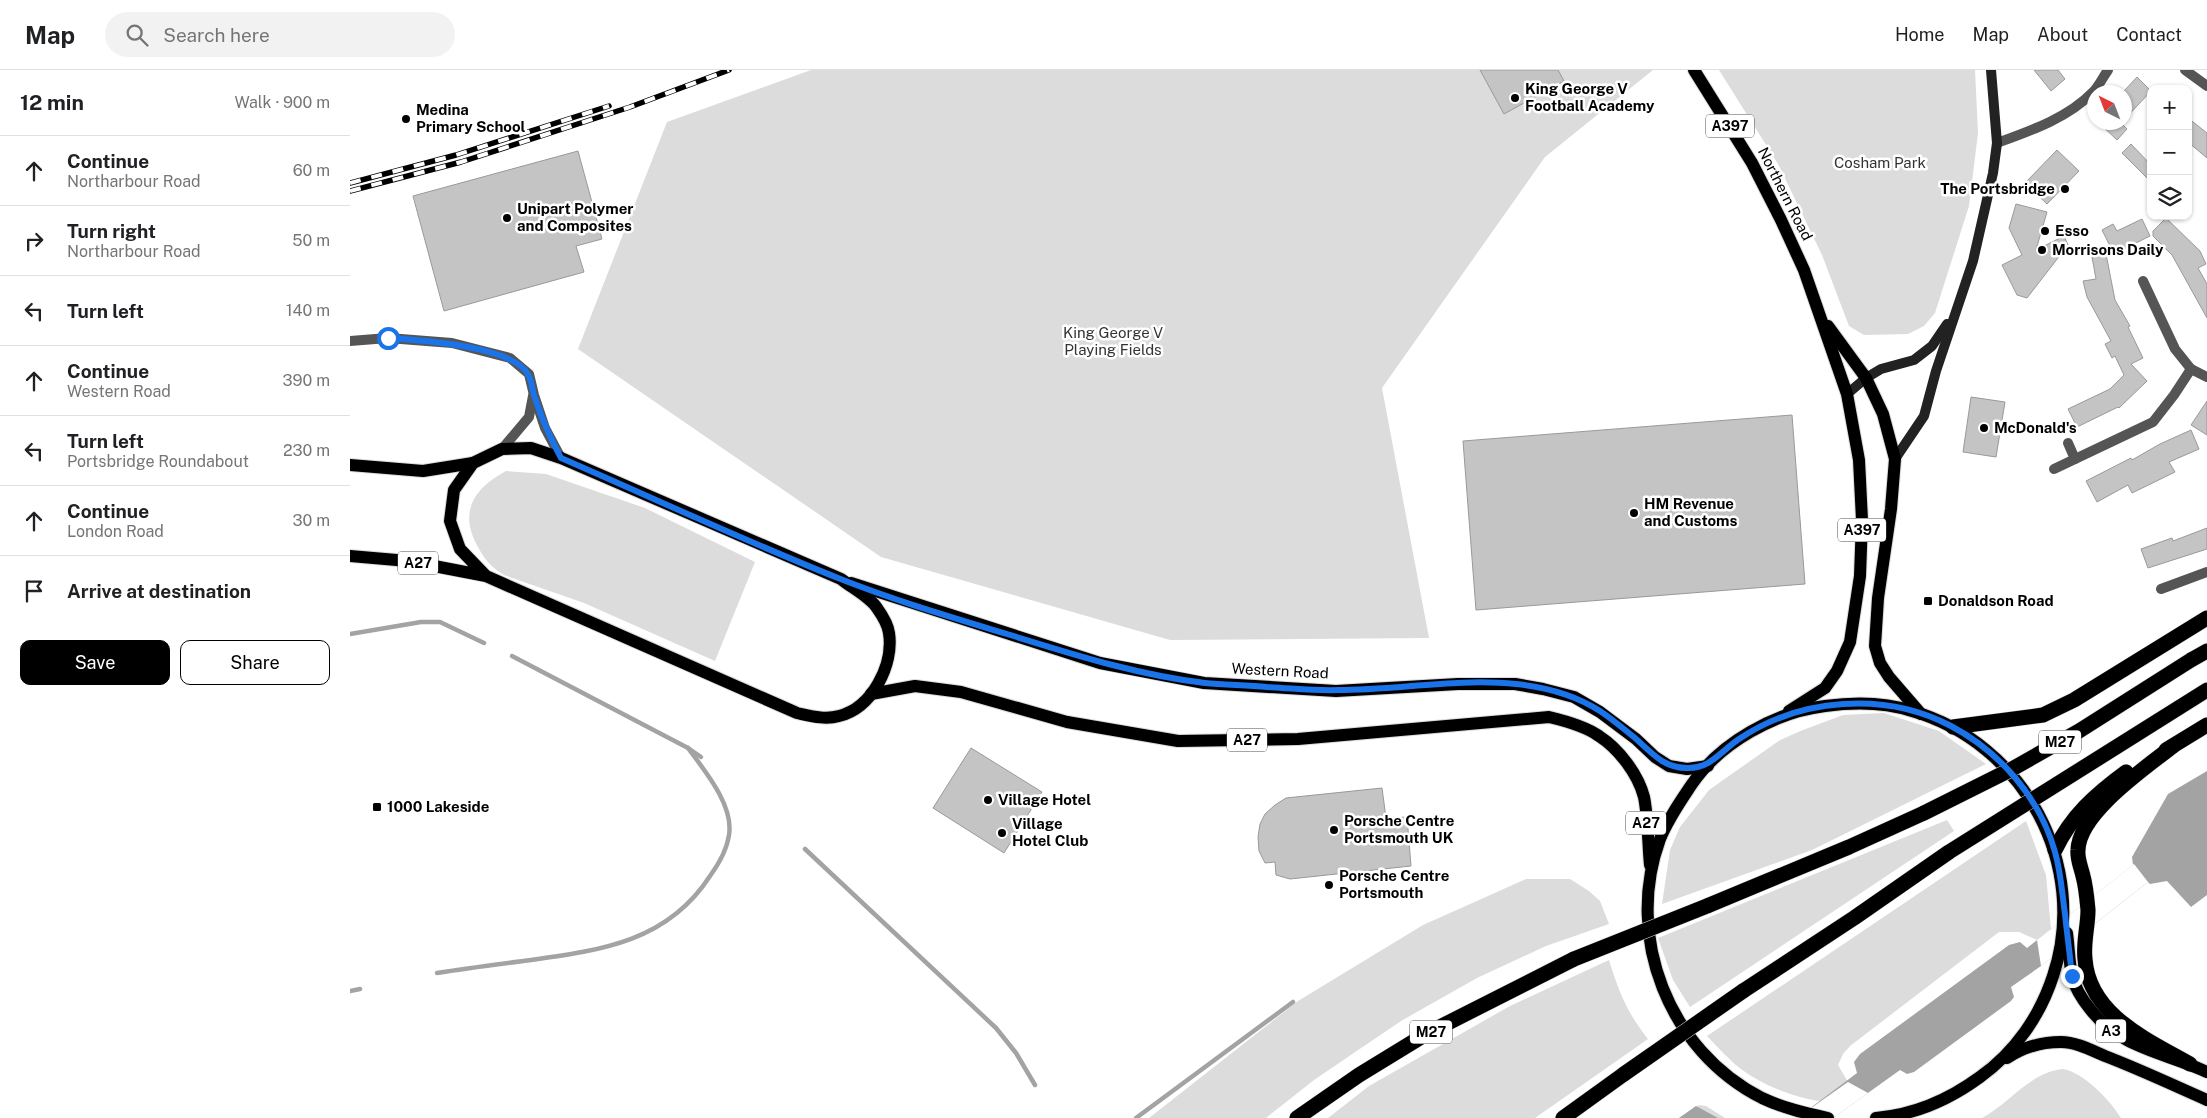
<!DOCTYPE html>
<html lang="en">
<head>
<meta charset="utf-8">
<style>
	body { margin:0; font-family:"Public Sans",sans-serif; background:#f2f2f2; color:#202124 }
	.controls { position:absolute; right:15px; top:15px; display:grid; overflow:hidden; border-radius:10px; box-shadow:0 1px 4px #0004 }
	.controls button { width:45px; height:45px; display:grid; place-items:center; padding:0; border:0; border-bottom:1px solid #e0e0e0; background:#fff; color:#202124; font:25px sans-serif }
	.compass { position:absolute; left:1737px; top:15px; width:45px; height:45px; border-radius:50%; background:#fff; box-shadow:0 1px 4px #0004; rotate:318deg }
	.stop { position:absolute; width:15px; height:15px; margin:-11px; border:4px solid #1a73e8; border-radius:50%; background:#fff }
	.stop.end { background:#1a73e8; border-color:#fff; box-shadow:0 1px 5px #0008 }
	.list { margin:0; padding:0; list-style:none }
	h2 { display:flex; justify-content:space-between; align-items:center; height:65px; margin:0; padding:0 20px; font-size:21px }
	h2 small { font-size:16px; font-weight:400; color:#757577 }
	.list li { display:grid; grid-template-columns:32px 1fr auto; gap:15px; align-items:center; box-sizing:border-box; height:70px; padding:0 20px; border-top:1px solid #e0e0e0 }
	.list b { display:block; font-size:19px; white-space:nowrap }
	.list p { margin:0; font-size:16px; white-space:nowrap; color:#757577 }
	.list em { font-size:16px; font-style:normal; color:#757577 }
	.actions { display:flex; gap:10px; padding:15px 20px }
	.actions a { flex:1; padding:11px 0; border:1px solid #000; border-radius:10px; text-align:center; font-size:18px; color:#000 }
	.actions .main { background:#000; color:#fff }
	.icon { flex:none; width:28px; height:28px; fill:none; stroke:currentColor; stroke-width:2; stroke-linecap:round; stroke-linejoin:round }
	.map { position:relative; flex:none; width:1857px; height:1048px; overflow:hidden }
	header { display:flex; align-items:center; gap:30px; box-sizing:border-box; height:70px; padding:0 25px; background:#fff; border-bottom:1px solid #e0e0e0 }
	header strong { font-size:24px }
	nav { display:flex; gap:28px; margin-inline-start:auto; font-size:18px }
	.search { width:350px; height:45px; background:#f2f2f2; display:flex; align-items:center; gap:12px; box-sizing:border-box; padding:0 18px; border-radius:28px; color:#757577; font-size:19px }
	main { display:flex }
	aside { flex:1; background:#fff }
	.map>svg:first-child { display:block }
	.green { fill:#dcdcdc }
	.water { fill:#a3a3a3 }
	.pier { fill:#fff }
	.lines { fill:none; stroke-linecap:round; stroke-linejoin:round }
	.stream { stroke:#a3a3a3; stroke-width:4.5 }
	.building { fill:#c4c4c4; stroke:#999 }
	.primary-casing { stroke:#dbdbdb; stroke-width:14 }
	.highway-casing { stroke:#dbdbdb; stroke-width:16 }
	.street { stroke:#555; stroke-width:10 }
	.secondary { stroke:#222; stroke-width:10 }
	.primary { stroke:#000; stroke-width:12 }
	.highway { stroke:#000; stroke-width:15 }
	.rail-casing { stroke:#000; stroke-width:5.5 }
	.rail { stroke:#fff; stroke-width:4; stroke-dasharray:11; stroke-linecap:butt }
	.highway-bridge-casing { stroke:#dbdbdb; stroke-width:16; stroke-linecap:butt }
	.highway-bridge { stroke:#000; stroke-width:15 }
	.route { stroke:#1a73e8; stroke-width:6 }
	.poi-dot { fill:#000; stroke:#fff; stroke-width:2 }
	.labels { text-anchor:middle; stroke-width:5; stroke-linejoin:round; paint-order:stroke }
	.shield { fill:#fff; stroke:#4c4c4c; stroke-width:1 }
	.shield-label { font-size:14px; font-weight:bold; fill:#000 }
	.poi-label { font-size:15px; font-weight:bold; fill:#000; stroke:#fff; text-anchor:start }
	.park-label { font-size:15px; fill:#333; stroke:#fff }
	.street-label { font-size:15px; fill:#000; stroke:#fff }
</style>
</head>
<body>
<header>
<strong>Map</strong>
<div class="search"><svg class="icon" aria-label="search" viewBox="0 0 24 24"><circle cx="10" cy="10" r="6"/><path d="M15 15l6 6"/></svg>Search here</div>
<nav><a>Home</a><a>Map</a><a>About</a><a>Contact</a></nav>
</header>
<main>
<aside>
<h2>12 min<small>Walk · 900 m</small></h2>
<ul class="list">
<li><svg class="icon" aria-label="ahead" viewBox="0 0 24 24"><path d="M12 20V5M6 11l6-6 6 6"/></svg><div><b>Continue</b><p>Northarbour Road</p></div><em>60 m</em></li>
<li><svg class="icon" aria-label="right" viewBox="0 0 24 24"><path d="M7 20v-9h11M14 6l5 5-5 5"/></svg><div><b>Turn right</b><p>Northarbour Road</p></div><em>50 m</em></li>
<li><svg class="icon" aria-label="left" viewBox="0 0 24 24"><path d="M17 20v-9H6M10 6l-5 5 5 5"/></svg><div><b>Turn left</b></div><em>140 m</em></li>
<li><svg class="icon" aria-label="ahead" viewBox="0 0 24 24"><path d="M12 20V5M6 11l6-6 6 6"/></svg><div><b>Continue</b><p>Western Road</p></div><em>390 m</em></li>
<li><svg class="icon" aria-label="left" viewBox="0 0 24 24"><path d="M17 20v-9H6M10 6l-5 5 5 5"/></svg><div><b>Turn left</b><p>Portsbridge Roundabout</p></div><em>230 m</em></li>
<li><svg class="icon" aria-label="ahead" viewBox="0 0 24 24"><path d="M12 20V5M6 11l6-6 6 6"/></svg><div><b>Continue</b><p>London Road</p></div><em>30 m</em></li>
<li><svg class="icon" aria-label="arrive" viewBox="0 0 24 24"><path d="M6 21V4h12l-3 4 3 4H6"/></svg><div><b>Arrive at destination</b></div></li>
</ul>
<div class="actions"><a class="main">Save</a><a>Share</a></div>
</aside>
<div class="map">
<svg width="1857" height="1048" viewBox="0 0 1857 1048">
	<rect width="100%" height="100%" fill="#fff"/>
	<g class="green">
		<polygon points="461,0 1303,0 1195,87 1032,318 1079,568 820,570 531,487 228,279 317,52"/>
		<polygon points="1369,0 1625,0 1628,63 1619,136 1585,243 1574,256 1558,264 1514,265 1499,256 1472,185 1428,94"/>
		<path d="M156,401L196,404L295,438L405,492L365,591L234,533L154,505C142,498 135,490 128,477C108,442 124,418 156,401Z"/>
		<polygon points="1534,643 1589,661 1636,694 1462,780 1312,834 1320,780 1330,757 1359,720 1430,670 1453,660 1493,645"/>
		<polygon points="1597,750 1604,761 1340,937 1323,910 1308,868"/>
		<path d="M1676,751L1696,805L1701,859L1687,870L1669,862H1649L1500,976L1493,984L1488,995L1498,1012L1471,1031C1445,1028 1412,1015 1391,999C1378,989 1368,977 1357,966Z"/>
		<polygon points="1176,809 1220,809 1239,821 1250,831 1259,854 1196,876 1127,908 1051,951 964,1010 916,1048 799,1048 948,931 1073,855"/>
		<path d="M1259,890C1269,922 1276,941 1298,969L1185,1048H978L1019,1016L1160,936Z"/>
		<path d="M1713,999C1733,1002 1761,1031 1771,1048H1632C1660,1033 1680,1002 1713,999Z"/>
		<polygon points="1349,1035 1356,1036 1375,1048 1329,1048"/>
	</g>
	<g class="water">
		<polygon points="1857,701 1857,825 1841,837 1817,811 1800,814 1798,812 1691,896 1661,917 1664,927 1661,931 1564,1002 1557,1004 1550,1000 1483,1048 1447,1048 1507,1003 1504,992 1510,984 1659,875 1670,872 1677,878 1783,795 1782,787 1818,724"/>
		<polygon points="1346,1036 1368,1048 1329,1048"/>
	</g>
	<g class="pier">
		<polygon points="1784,794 1798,812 1691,896 1687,870"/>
		<polygon points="1498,1012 1518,1023 1483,1048 1447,1048"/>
	</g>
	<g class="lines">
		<g class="stream">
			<polyline points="0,564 71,552 90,552 134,573"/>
			<polyline points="162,586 338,678 351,687"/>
			<polyline points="455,779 646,958 666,983 685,1015"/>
			<path d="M87,903C118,898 150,894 181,890C253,880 318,871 360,806C368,795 377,779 379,765C384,735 354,700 338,678"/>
			<polyline points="0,921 10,919"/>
			<polyline points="786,1048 943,932"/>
		</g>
	</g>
	<g class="building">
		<polygon points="1130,0 1208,0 1214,11 1154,44"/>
		<polygon points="1684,0 1708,0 1715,9 1701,21"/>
		<polygon points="1787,7 1801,21 1774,50 1774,21"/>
		<polygon points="1838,48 1857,63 1857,88 1838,72"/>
		<polygon points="1748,52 1770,52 1777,59 1767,70"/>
		<polygon points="1781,74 1801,95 1801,112 1772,83"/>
		<polygon points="1707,80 1729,101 1697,134 1675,113"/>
		<polygon points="228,81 252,169 226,176 234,202 94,241 63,126"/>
		<polygon points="1666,134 1697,142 1686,180 1714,166 1718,175 1677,228 1667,225 1652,195 1672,185 1659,158"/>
		<polygon points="1816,148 1850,181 1856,194 1848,198 1857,214 1857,248 1822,185 1803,166 1803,161"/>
		<polygon points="1792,149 1800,166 1764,184 1752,160 1763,154 1767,161"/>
		<polygon points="1756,184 1765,230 1780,256 1778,257 1793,288 1781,294 1797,311 1769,338 1768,337 1727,357 1718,339 1760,319 1774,305 1765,286 1762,288 1755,274 1761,271 1737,227 1733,211 1746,209 1742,187"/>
		<polygon points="1621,327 1655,332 1646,387 1613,382"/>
		<polygon points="1857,331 1857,365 1841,355"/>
		<polygon points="1442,345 1455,514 1126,540 1113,371"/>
		<polygon points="1841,360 1849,379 1819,392 1825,402 1782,423 1778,415 1747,432 1736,411 1781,388 1782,390 1810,374"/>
		<polygon points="1857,458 1857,479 1798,498 1791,479 1822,468 1823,471"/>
		<polygon points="621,678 692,722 654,783 583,738"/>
		<polygon points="1032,718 1036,748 1057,747 1061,796 940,809 926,805 925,792 915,793 909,781 908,767 910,754 915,744 925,735 936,728"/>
	</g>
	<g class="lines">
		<g class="primary-casing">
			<g id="primary">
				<polyline points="1344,0 1402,93 1431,150 1454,200 1497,324 1509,390 1512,450 1510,506 1500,572 1487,601 1475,618 1439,641"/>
				<polyline points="1478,256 1516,308 1533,344 1545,389 1541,439 1528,528 1525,576 1530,593 1539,607 1571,644"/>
				<polyline points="0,395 73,401 123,393"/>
				<path d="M0,486L58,491L136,506L447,643C461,646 475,650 489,646C522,638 544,595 539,563C538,555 532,545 527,538C520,527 502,518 491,509L211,388L181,378L152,379L123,393L104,420L100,451L110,479L136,506"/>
				<polyline points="501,513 750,593 854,613 986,621 1108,614 1165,614 1193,619 1224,627 1250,642 1286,669 1305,687 1319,696 1337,699 1358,696"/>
				<path d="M521,624L565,616L611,622L717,652L828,671L948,669L1199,647C1216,651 1235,656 1249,666C1269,679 1288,704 1294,727C1298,746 1298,775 1300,795"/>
				<path d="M1717,863C1719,877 1719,892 1722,906C1725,918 1732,929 1740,939C1771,979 1814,982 1857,1002"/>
				<path d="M1657,988C1672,978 1692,972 1711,972C1726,972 1741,980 1755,986C1789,999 1823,1015 1857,1030"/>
				<path d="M1478,1048C1455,1043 1433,1038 1412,1028C1319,981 1274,867 1310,769C1318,749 1330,732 1342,714C1370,673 1425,642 1475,636C1504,632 1534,632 1562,641C1674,673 1740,795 1703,906C1690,946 1665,982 1630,1007C1600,1029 1564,1045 1526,1048"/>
			</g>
		</g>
		<g class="highway-casing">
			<g id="highway">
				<polyline points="1841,590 1857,581"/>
				<polyline points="1603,657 1693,645 1724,630 1857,548"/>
				<path d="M1823,676C1795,698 1729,743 1728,780C1727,789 1731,797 1733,806C1736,817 1737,829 1738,840C1738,856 1733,873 1735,889C1739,945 1798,970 1840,994"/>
				<polyline points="1816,680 1857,655"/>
				<path d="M1705,780C1721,746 1746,724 1776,702"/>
				<polyline points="1357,836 1499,777 1574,743"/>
				<polyline points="1393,921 1504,848 1599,782"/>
				<polyline points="947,1048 1009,1005 1076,964 1224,889"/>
				<polyline points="1213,1048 1274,1004"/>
			</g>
		</g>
		<g class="street">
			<polyline points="1835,0 1857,16"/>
			<path d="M1647,73C1680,61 1718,48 1743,22C1749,16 1753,7 1758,0"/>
			<polyline points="1793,211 1825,279 1841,299 1857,307"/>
			<polyline points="0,271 38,268 102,273 160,288 179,304 184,325 195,358 211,388"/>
			<polyline points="1718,373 1725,389"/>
			<polyline points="152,379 179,347 183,326"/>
			<polyline points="1704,399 1803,352 1824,325 1841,299"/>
			<polyline points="1811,519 1857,502"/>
		</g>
		<g class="secondary">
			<polyline points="1497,324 1516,308 1531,299 1564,290 1582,276 1597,254"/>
			<polyline points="1545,389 1574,346 1586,301 1623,191 1643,103 1647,73 1641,0"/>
		</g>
		<use href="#primary" class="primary"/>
		<use href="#highway" class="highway"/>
		<g class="rail-casing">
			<g id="rail">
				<polyline points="0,113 106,85 259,36"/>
				<polyline points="0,121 111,92 280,37 379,0"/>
			</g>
		</g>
		<use href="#rail" class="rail"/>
		<g class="highway-bridge-casing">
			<g id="highway-bridge">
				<polyline points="1574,743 1662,699 1729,661 1841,590"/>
				<polyline points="1599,782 1857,620"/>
				<polyline points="1224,889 1357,836"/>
				<polyline points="1274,1004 1393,921"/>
			</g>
		</g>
		<use href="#highway-bridge" class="highway-bridge"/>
	</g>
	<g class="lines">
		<path class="route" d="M38,268C68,270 166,276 179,306C182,312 182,321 185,328C192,349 200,368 211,388C303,428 395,471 488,508C543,530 601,547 657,564C722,584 787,605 855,613C875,615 896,615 917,617C941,618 965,621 988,620C1047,620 1107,608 1166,614C1195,617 1225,625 1250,641C1262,649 1274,659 1285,668C1301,682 1313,698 1337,698C1360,699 1371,681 1389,669C1450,628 1535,621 1601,656C1650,682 1690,728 1705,782C1711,803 1712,823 1715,844C1717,864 1720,885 1722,906"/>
	</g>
	<g class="poi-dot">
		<circle cx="1165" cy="28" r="5"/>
		<circle cx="56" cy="49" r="5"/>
		<circle cx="1715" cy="119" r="5"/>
		<circle cx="157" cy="148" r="5"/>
		<circle cx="1695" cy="161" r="5"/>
		<circle cx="1692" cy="180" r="5"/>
		<circle cx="1634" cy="358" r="5"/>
		<circle cx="1284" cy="443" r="5"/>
		<rect x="1573" y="526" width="10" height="10" rx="2.5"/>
		<circle cx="638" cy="730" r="5"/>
		<rect x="22" y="732" width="10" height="10" rx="2.5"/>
		<circle cx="984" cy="760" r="5"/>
		<circle cx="652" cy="763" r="5"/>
		<circle cx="979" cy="815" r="5"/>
	</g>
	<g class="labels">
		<g class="shield">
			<rect x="1356" y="44.5" width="48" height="23" rx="4"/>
			<rect x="1488" y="448.5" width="48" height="23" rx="4"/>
			<rect x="48" y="481.5" width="40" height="23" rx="4"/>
			<rect x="877" y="658.5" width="40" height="23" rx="4"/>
			<rect x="1689" y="660.5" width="42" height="23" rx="4"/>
			<rect x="1276" y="741.5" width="40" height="23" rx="4"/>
			<rect x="1746" y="949.5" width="30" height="23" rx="4"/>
			<rect x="1060" y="950.5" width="42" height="23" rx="4"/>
		</g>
		<g class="shield-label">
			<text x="1380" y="61">A397</text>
			<text x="1512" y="465">A397</text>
			<text x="68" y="498">A27</text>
			<text x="897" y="675">A27</text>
			<text x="1710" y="677">M27</text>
			<text x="1296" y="758">A27</text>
			<text x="1761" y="966">A3</text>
			<text x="1081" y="967">M27</text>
		</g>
		<g class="poi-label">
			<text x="1175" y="24">King George V<tspan x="1175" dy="17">Football Academy</tspan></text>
			<text x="66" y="45">Medina<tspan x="66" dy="17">Primary School</tspan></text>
			<text x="1705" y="124" text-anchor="end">The Portsbridge</text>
			<text x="167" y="144">Unipart Polymer<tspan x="167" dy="17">and Composites</tspan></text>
			<text x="1705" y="166">Esso</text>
			<text x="1702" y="185">Morrisons Daily</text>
			<text x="1644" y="363">McDonald's</text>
			<text x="1294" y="439">HM Revenue<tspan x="1294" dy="17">and Customs</tspan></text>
			<text x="1588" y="536">Donaldson Road</text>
			<text x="648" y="735">Village Hotel</text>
			<text x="37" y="742">1000 Lakeside</text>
			<text x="994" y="756">Porsche Centre<tspan x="994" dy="17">Portsmouth UK</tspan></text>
			<text x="662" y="759">Village<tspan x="662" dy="17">Hotel Club</tspan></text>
			<text x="989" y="811">Porsche Centre<tspan x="989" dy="17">Portsmouth</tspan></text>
		</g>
		<g class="park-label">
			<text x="1530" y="98">Cosham Park</text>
			<text x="763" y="268">King George V<tspan x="763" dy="17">Playing Fields</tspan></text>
		</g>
		<g class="street-label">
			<text transform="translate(1435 124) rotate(63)" y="5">Northern Road</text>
			<text transform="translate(930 601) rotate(3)" y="5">Western Road</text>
		</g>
	</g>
</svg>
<div class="controls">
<button>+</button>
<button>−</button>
<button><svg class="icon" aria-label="layers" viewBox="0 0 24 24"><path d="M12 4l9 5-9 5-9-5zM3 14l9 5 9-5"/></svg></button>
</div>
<svg class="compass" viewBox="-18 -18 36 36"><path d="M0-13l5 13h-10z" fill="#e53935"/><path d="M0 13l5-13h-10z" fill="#757577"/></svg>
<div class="stop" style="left:38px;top:268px"></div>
<div class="stop end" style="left:1722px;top:906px"></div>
</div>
</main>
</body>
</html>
